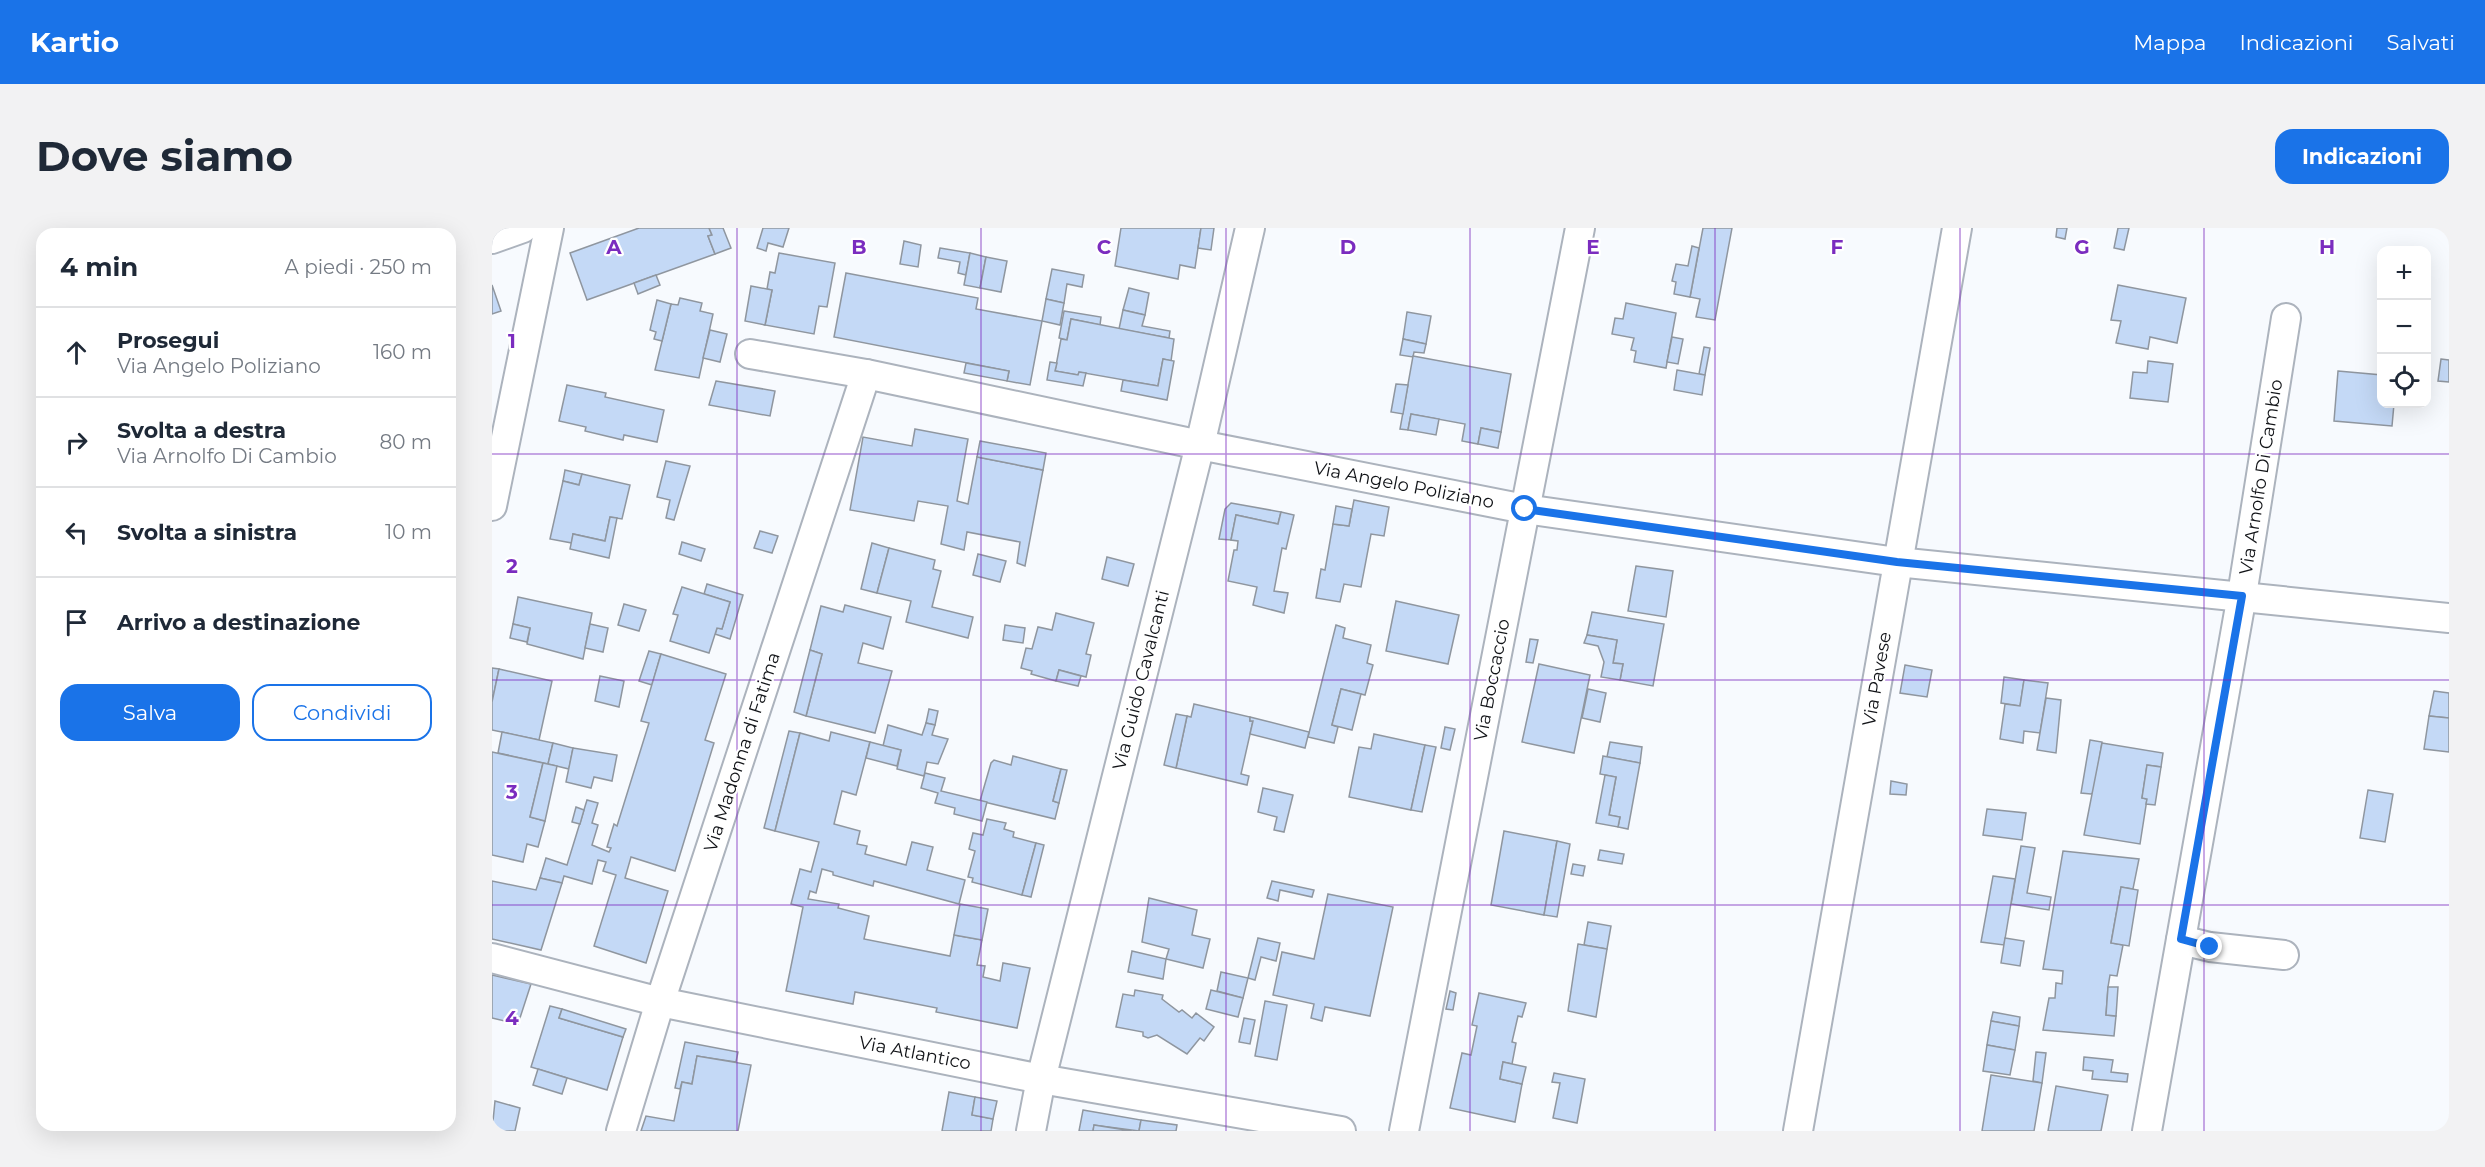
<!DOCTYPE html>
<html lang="it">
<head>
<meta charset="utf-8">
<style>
	body { margin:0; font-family:Montserrat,sans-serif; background:#f2f2f3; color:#1f2937 }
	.controls { position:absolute; right:18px; top:18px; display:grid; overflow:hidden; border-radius:12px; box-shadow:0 6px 24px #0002 }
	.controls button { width:54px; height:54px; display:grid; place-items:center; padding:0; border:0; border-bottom:2px solid #e0e1e3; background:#fff; color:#1f2937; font:30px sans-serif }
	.stop { position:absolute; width:18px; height:18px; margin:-14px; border:4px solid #1a73e8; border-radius:50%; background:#fff }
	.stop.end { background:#1a73e8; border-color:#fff; box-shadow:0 2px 6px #0008 }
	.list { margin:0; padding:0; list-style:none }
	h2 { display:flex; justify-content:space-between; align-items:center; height:78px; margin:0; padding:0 24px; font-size:26px }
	h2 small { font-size:20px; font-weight:400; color:#747a83 }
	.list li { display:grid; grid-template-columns:39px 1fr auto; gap:18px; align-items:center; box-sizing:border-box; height:90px; padding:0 24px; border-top:2px solid #e0e1e3 }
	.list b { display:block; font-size:22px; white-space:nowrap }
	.list p { margin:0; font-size:20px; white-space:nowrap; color:#747a83 }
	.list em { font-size:20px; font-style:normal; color:#747a83 }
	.actions { display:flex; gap:12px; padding:18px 24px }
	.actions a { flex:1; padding:14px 0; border:2px solid #1a73e8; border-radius:18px; text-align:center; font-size:21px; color:#1a73e8 }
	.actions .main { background:#1a73e8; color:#fff }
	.icon { flex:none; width:33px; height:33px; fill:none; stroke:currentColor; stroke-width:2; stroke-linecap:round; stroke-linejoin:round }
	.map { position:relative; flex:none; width:1957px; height:903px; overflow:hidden; border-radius:18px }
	header { display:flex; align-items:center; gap:36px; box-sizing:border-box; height:84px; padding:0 30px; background:#1a73e8; color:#fff }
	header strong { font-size:28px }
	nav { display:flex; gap:33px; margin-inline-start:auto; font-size:21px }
	.intro { display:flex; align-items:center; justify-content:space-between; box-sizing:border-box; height:144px; padding:0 36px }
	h1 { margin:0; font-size:42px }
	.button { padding:15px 27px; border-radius:18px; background:#1a73e8; color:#fff; font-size:21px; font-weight:700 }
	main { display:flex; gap:36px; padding:0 36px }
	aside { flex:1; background:#fff; border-radius:18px; box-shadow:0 6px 24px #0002 }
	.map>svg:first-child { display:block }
	.building { fill:#c4d9f6; stroke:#8f969f; stroke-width:1.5 }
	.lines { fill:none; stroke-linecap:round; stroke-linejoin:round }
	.minor-casing { stroke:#acb3bd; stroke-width:32 }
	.minor { stroke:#fff; stroke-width:28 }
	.route { stroke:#1a73e8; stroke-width:8 }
	.grid { fill:none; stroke:#7b2cbf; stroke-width:1.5; stroke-opacity:0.55 }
	.labels { text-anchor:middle; stroke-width:4.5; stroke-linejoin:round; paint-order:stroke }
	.street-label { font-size:18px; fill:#111317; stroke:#fff }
	.grid-label { font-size:20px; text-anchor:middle; font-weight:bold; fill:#7b2cbf; stroke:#fff; stroke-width:4.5; stroke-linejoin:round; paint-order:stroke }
</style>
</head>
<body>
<header>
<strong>Kartio</strong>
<nav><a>Mappa</a><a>Indicazioni</a><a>Salvati</a></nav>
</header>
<div class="intro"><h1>Dove siamo</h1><a class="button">Indicazioni</a></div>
<main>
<aside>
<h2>4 min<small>A piedi · 250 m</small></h2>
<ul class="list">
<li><svg class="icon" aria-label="ahead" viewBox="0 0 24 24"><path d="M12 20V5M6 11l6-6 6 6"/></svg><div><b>Prosegui</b><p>Via Angelo Poliziano</p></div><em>160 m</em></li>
<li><svg class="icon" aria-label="right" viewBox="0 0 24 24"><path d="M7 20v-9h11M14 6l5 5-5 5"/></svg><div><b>Svolta a destra</b><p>Via Arnolfo Di Cambio</p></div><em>80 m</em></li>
<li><svg class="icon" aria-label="left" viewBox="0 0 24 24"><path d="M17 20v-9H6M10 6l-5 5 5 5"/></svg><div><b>Svolta a sinistra</b></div><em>10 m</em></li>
<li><svg class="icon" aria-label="arrive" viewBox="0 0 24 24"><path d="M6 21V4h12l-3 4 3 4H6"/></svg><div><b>Arrivo a destinazione</b></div></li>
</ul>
<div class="actions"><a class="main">Salva</a><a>Condividi</a></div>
</aside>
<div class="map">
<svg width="1957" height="903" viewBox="0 0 1957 903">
	<rect width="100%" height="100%" fill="#f7fafe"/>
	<g class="building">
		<polygon points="147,0 217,0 220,7 216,8 223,26 95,72 78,25"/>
		<polygon points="217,0 231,0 239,20 223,26 216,8 220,7"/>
		<polygon points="271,0 297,0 291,19 276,15 274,23 265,20"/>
		<polygon points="629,0 709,0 703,40 688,37 686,51 623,38"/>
		<polygon points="709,0 722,0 719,22 706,20"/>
		<polygon points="1211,0 1240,0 1223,92 1204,89 1208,71 1198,69"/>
		<polygon points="1565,0 1575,0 1573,11 1564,9"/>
		<polygon points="1626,0 1637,0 1632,22 1622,20"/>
		<polygon points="412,13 429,17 426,39 408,36"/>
		<polygon points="1200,18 1207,20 1198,69 1182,66 1184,54 1180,53 1184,36 1196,38"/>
		<polygon points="448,20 478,25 474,47 466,45 468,34 446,30"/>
		<polygon points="287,25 343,35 335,79 327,78 322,106 273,97 280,62 275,61 278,44 283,45"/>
		<polygon points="478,25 494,29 488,60 472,57"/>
		<polygon points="494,29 515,33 509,64 488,60"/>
		<polygon points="560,41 592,47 590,59 575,56 572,75 554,71"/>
		<polygon points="354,45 486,70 484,81 550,93 538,157 515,153 517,143 342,109"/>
		<polygon points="164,47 168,57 146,66 142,55"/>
		<polygon points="0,57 9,83 0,86"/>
		<polygon points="1626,57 1694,70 1685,115 1658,109 1656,121 1624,115 1629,93 1619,92"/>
		<polygon points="259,58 280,62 273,97 253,93"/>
		<polygon points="637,60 657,65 653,87 631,82"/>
		<polygon points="188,70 210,75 208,83 221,86 207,150 163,142 179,76 186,77"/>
		<polygon points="554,71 572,75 568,97 550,93"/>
		<polygon points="165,72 179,76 170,113 162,111 164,104 158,102"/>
		<polygon points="1134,75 1184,85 1174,140 1142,134 1144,123 1139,122 1142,110 1120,106 1123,90 1131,91"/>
		<polygon points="631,82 653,87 650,98 678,103 677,110 627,101"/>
		<polygon points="572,83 609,89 608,97 579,91 575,112 567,110"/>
		<polygon points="915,84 939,88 934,116 911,111"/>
		<polygon points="579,91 682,111 679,133 671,131 666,158 587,144 586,147 563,143 569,111 575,112"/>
		<polygon points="218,102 235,106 228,134 211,130"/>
		<polygon points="1180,109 1191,111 1186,136 1175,134"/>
		<polygon points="911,111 934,116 932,125 922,124 921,129 908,127"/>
		<polygon points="1212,119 1218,120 1213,147 1207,146"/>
		<polygon points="921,128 1019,146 1009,204 989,200 986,216 970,213 973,196 919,186 916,202 908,201"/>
		<polygon points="671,131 682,133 675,172 629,163 631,152 666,158"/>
		<polygon points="1949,131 1957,132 1957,154 1946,153"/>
		<polygon points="1656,133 1681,136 1676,174 1638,170 1641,144 1655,145"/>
		<polygon points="558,134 565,135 563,143 586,147 587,144 594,145 591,158 555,152"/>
		<polygon points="474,135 517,143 515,153 472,145"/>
		<polygon points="1185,142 1213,147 1210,167 1182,162"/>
		<polygon points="1846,143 1890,147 1890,176 1902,176 1900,198 1842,193"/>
		<polygon points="224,153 283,163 278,188 217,177"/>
		<polygon points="904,156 916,157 911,186 899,184"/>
		<polygon points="75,157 114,165 113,169 172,182 165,214 132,207 131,212 93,203 94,199 67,193"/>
		<polygon points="919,186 947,191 944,207 916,202"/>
		<polygon points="989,200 1009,204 1006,220 986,216"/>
		<polygon points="423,201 476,211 465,273 476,276 485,229 551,242 533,338 525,335 528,314 475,304 472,322 449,316 456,278 426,273 422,293 358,282 371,209 420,218"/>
		<polygon points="488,213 554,225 551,242 485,229"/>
		<polygon points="174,233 198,238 182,292 174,290 178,272 165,269"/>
		<polygon points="73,242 90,246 87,257 71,253"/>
		<polygon points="90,246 138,257 130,291 118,289 113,313 81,306 80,315 58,311 71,253 87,257"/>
		<polygon points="862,272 897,279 892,308 879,306 869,359 852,356 848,374 824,370 829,341 833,342 841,296 857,298"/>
		<polygon points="739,275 789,284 786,296 744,287 739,312 727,311 733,281"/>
		<polygon points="844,278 860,281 857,298 841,296"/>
		<polygon points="789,284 802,287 794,321 790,320 782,363 796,365 792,385 761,377 765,359 736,353 742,322 745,322 746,313 739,312 744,287 786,296"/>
		<polygon points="118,289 125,290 117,330 78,321 81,306 113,313"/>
		<polygon points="268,303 286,308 280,325 262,320"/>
		<polygon points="190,314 213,321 209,333 187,326"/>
		<polygon points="380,315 397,320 385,365 369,361"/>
		<polygon points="397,320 443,332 441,341 449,343 440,379 481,389 476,410 414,394 419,373 385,365"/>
		<polygon points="486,326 514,333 508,354 481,347"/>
		<polygon points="615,329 642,336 636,358 610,351"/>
		<polygon points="1144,338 1181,343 1174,389 1136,383"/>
		<polygon points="215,356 251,367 238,411 223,406 225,400 230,401 238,374 212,366"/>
		<polygon points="190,359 238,374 230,401 225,400 217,425 178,413 186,387 181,386"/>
		<polygon points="26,369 100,385 91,431 35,416 38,400 21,396"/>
		<polygon points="904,373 967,387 956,436 894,423"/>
		<polygon points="132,376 154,382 147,403 126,397"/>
		<polygon points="353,377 399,389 391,421 371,415 366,435 400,443 383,505 314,488 330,426 318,422 329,378 351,384"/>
		<polygon points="1100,384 1172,396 1161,458 1128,452 1131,436 1121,435 1125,412 1095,407"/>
		<polygon points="564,385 602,395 594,426 599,427 594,449 567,442 564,453 539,446 540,443 529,440 534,420 540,421 546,399 560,402"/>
		<polygon points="21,396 38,400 35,414 18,410"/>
		<polygon points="98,396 116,400 111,424 93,420"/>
		<polygon points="513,397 533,400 531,415 511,412"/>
		<polygon points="844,397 853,400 851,410 879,417 875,435 881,437 873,467 849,461 840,497 846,499 842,515 816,509"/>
		<polygon points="1095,407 1125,412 1121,435 1131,436 1128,452 1109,449 1112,434 1106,418 1092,415"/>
		<polygon points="1038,411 1046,412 1041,435 1034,434"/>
		<polygon points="318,422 330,426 314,488 302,484"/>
		<polygon points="157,423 169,426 160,457 147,453"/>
		<polygon points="169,426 234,446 213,512 222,515 183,643 139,629 133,650 176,663 154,735 102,718 124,647 111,643 114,634 106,632 100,656 72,648 70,655 48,650 54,630 75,637 95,572 106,575 100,595 106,597 100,617 117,624 119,620 115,619 122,596 125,598 157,495 149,493"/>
		<polygon points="1047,436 1098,447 1082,525 1030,514"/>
		<polygon points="1413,437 1440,442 1435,469 1408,465"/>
		<polygon points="0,440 7,441 0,474"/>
		<polygon points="7,441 60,453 47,512 0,502 0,474"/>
		<polygon points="567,442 589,448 586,458 564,453"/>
		<polygon points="108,448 132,453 127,479 103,473"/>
		<polygon points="1512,449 1532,452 1528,478 1509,475"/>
		<polygon points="1532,452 1556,455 1548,505 1532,503 1531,515 1508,511 1513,476 1528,478"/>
		<polygon points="849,461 869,466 860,502 840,497"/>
		<polygon points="1096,461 1114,465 1108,494 1090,490"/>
		<polygon points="1942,463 1957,465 1957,490 1937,488"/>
		<polygon points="1554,470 1569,472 1564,525 1545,522"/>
		<polygon points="702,476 758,489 758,493 761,493 749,546 757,548 755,557 684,540 695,488 699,489"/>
		<polygon points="437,481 446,483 443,497 434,495"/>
		<polygon points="684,486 695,488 684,540 672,537"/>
		<polygon points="1937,488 1957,490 1957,524 1932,521"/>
		<polygon points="758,489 817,504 813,520 758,506 761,493 758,493"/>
		<polygon points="434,495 443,497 440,507 456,511 446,536 435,534 432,548 405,541 409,522 391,518 396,497 430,507"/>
		<polygon points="953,499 963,501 958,522 949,520"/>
		<polygon points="297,503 308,505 283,603 272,600"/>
		<polygon points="10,504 61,515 56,536 6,525"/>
		<polygon points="339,504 378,514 364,567 350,563 342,596 368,603 365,616 375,618 373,626 414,637 420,614 441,619 435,642 473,652 467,676 382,653 381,658 341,647 341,644 330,641 324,665 318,663 316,671 347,676 346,680 377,688 372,711 458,728 462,707 490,712 485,737 493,738 491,749 508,753 511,735 538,740 525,800 444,784 445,780 363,764 361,776 294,763 311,679 299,676 308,641 319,644 327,614 283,603 308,505 337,513"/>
		<polygon points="882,506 933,517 919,582 857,569 867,519 879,521"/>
		<polygon points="1598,512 1610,514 1602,564 1599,566 1589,565"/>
		<polygon points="378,514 409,522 405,538 374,530"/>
		<polygon points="1118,514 1150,519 1148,535 1115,529"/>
		<polygon points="61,515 81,520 77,541 56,536"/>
		<polygon points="1610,515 1671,525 1669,539 1655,537 1650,570 1655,571 1648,616 1592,607"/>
		<polygon points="933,517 944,519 930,584 919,582"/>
		<polygon points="81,520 125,527 120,553 102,549 99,560 74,554"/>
		<polygon points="0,524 51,535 38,589 53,593 46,619 35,616 31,634 0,627"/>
		<polygon points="521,528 569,541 561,573 567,575 563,591 488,573 499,535 502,532 519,537"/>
		<polygon points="1111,528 1148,535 1136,601 1126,599 1128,589 1117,587 1124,549 1108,546"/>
		<polygon points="51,535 65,538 53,593 38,589"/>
		<polygon points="1655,537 1669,539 1663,577 1654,576 1655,571 1650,570"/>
		<polygon points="569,541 575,542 567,575 561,573"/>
		<polygon points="433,545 453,550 449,563 495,574 490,593 462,586 463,580 443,575 446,565 429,560"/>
		<polygon points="1113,547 1124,549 1117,587 1128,589 1126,599 1104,595"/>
		<polygon points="1399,553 1415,556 1414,567 1398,566"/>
		<polygon points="771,560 801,567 792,604 782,602 785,589 766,584"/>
		<polygon points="1876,562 1901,566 1893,614 1868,610"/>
		<polygon points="84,579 92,582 88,596 80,594"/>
		<polygon points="1495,581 1534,585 1530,612 1491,607"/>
		<polygon points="495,591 514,595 512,601 522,604 521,609 544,615 530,667 480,654 481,650 476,649 483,623 477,621 481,605 491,607"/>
		<polygon points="1012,603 1065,613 1052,687 999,677"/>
		<polygon points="1065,613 1078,616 1065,689 1052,687"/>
		<polygon points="544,615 552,617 539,669 530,667"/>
		<polygon points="1529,618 1543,620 1535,665 1559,669 1557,682 1519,676"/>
		<polygon points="1108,622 1132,626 1130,636 1106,632"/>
		<polygon points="1571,623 1647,631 1641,661 1629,659 1619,715 1631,717 1625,748 1618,747 1616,759 1614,787 1624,788 1622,808 1551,802 1557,770 1563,770 1564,755 1570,756 1571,743 1551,741"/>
		<polygon points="1081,636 1093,638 1091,648 1079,646"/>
		<polygon points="1501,648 1523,651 1512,717 1489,714"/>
		<polygon points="48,650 70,655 49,722 0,711 0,653 44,662"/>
		<polygon points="780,653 822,662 820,669 788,662 786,673 775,670"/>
		<polygon points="1629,659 1646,662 1637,718 1619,715"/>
		<polygon points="836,666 901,679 878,788 833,779 830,793 819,790 822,776 781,767 790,724 822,731"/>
		<polygon points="657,670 705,682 700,707 718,711 711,740 674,731 677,721 650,714"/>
		<polygon points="468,676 496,681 490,712 462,707"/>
		<polygon points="1096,694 1119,698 1115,721 1092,717"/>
		<polygon points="766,710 788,715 784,733 769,729 763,752 756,750"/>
		<polygon points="1513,710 1532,713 1528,738 1509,735"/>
		<polygon points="1086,716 1115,721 1104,789 1076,783"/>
		<polygon points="640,723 674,731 671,751 636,744"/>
		<polygon points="729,744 756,750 751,770 725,763"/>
		<polygon points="0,747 39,756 26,796 0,790"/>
		<polygon points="1616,759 1626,759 1624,788 1614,787"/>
		<polygon points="643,762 671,767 670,771 687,784 690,782 700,790 704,785 722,799 712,813 708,810 695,826 665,807 656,810 651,808 651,804 624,799 631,766 642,768"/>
		<polygon points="719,762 751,770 746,789 714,781"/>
		<polygon points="958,763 964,765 961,782 954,781"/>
		<polygon points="987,765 1034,775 1030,789 1026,788 1020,814 1024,815 1020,836 1011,834 1008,851 1030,856 1023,894 958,880 970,825 979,827 985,798 980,797"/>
		<polygon points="773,773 795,777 785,832 763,828"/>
		<polygon points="58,778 70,781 67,790 131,809 115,862 39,839"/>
		<polygon points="70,781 134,801 131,809 67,790"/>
		<polygon points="1501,784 1528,789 1527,798 1499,793"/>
		<polygon points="752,790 763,792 758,816 747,814"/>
		<polygon points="1499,793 1527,798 1523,822 1495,817"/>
		<polygon points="193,814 246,824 244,834 205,828 200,856 190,854 188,861 183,860"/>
		<polygon points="1495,817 1523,822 1518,847 1491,843"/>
		<polygon points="1544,824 1554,825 1550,855 1541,853"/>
		<polygon points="205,828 259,837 246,903 149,903 154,888 182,893 190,854 200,856"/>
		<polygon points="1592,829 1621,832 1619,844 1636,846 1635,854 1600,851 1601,843 1591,842"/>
		<polygon points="1011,834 1034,839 1030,856 1008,851"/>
		<polygon points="46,841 75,850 70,866 41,857"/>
		<polygon points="1062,845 1093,851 1085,895 1061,890 1068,855 1060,854"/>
		<polygon points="1499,847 1550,855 1542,903 1490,903"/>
		<polygon points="1564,858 1616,867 1609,903 1556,903"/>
		<polygon points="457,864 483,869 480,887 501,891 499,903 450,903"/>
		<polygon points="483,869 505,873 501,891 480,887"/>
		<polygon points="3,873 28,880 23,903 0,903"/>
		<polygon points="591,882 649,892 647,903 602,897 601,903 587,903"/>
		<polygon points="649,892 685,897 684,903 647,903"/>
		<polygon points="602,897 640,903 601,903"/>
	</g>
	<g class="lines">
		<g class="minor-casing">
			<g id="minor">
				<polyline points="0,11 31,0"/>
				<polyline points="258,126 374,146 708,217 1033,281 1405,334 1957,390"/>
				<polyline points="0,278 57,0"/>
				<polyline points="1689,712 1718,719 1792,727"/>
				<polyline points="0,730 168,774 549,851 849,903"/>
				<polyline points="129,903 168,774 374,146"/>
				<polyline points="539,903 549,851 708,217 758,0"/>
				<polyline points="912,903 1088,0"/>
				<polyline points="1306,903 1465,0"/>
				<polyline points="1655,903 1750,367 1794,90"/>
			</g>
		</g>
		<use href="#minor" class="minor"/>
	</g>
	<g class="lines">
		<polyline class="route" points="1033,281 1405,334 1750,368 1689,711 1718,719"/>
	</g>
	<path class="grid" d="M245,0V903M489,0V903M734,0V903M978,0V903M1223,0V903M1468,0V903M1712,0V903M0,226H1957M0,452H1957M0,677H1957"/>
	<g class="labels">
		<g class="street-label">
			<text transform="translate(1769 249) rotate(-81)" y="6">Via Arnolfo Di Cambio</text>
			<text transform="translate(912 257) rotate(11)" y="6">Via Angelo Poliziano</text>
			<text transform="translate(1385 451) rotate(-80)" y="6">Via Pavese</text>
			<text transform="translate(649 452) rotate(-76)" y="6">Via Guido Cavalcanti</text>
			<text transform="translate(1000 452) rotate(-79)" y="6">Via Boccaccio</text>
			<text transform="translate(250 524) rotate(-72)" y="6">Via Madonna di Fatima</text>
			<text transform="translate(423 825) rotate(11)" y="6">Via Atlantico</text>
		</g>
	</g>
	<g class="grid-label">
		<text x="122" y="26">A</text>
		<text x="367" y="26">B</text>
		<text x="612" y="26">C</text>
		<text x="856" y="26">D</text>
		<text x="1101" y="26">E</text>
		<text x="1345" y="26">F</text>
		<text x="1590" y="26">G</text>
		<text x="1835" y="26">H</text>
		<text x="20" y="120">1</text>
		<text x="20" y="345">2</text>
		<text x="20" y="571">3</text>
		<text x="20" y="797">4</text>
	</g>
</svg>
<div class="controls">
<button>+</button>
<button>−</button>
<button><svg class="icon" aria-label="locate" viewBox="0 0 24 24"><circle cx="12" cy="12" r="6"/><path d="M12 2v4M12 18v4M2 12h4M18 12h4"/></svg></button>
</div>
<div class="stop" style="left:1033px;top:281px"></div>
<div class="stop end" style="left:1718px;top:719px"></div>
</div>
</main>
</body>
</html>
